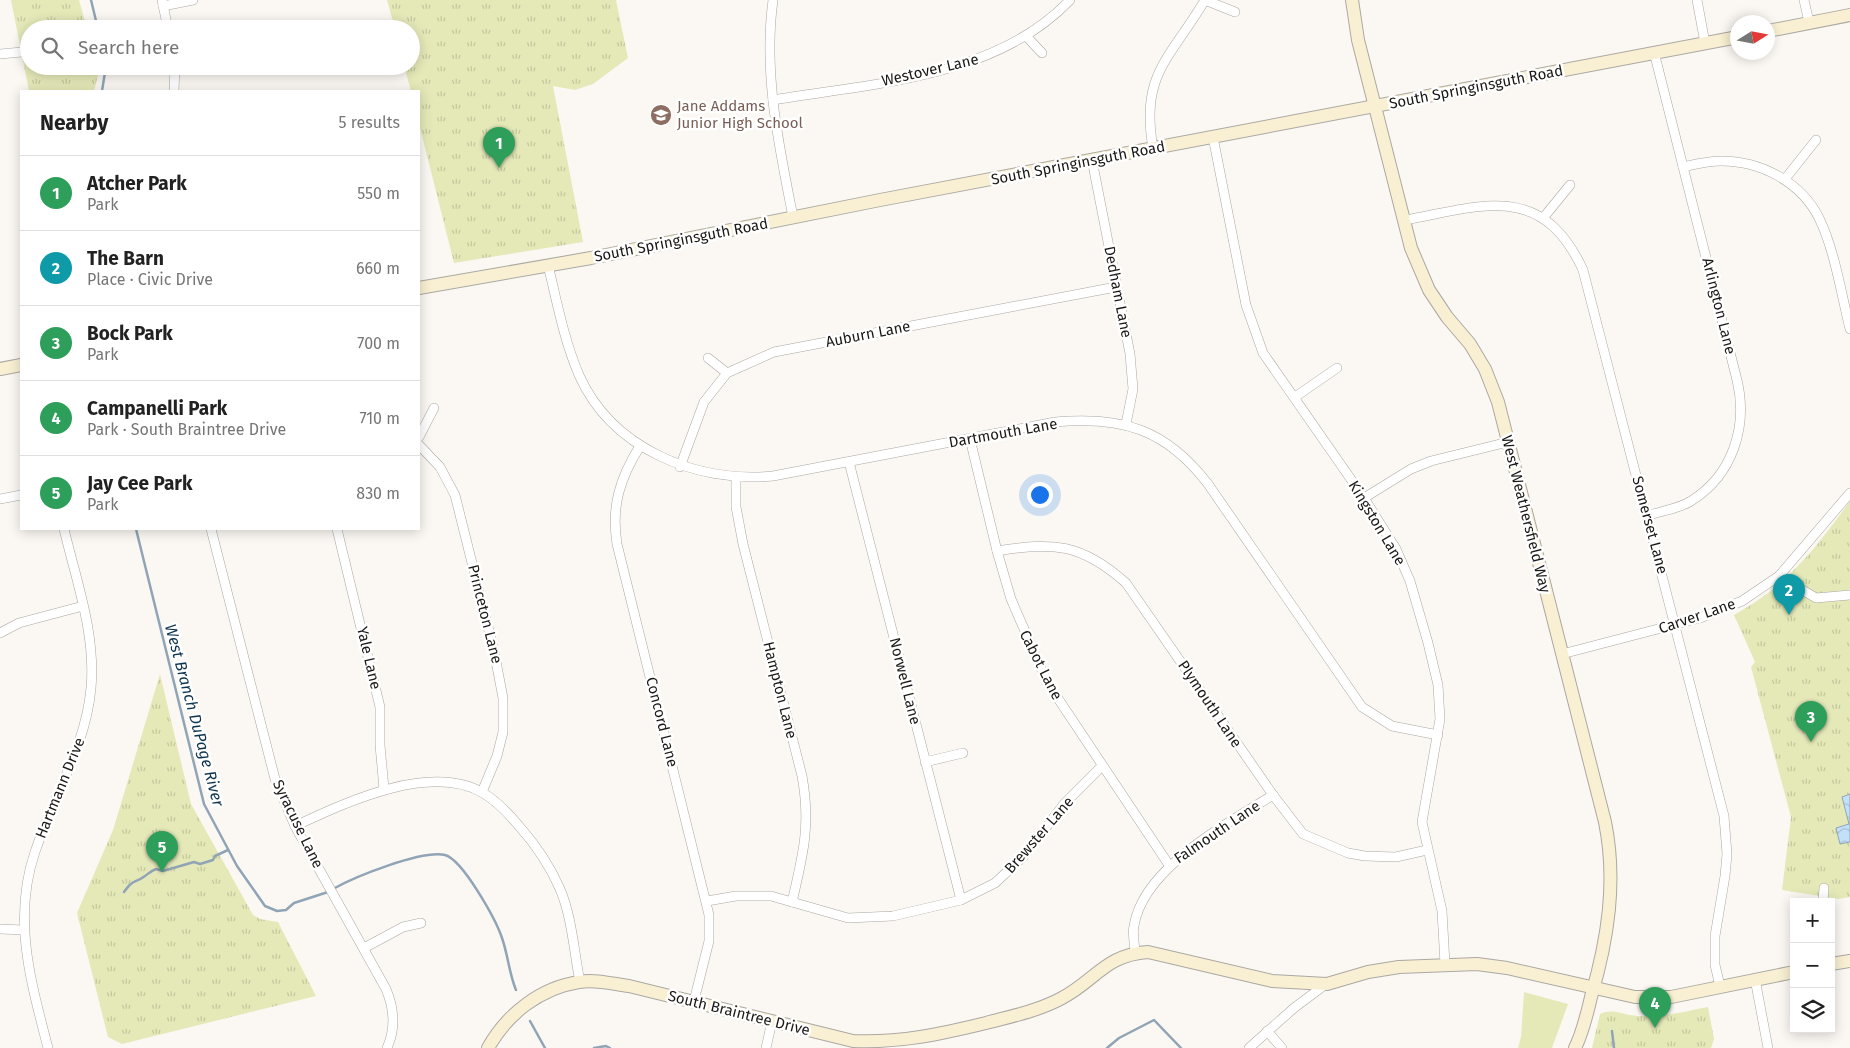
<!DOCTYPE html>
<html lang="en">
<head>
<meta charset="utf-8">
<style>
	body { margin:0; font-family:"Fira Sans",sans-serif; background:#f6f6f6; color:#222 }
	.controls { position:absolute; right:15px; bottom:15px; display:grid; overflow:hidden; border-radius:0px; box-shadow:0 2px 12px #0003 }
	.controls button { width:45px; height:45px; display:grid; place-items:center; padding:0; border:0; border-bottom:1px solid #e0e0e0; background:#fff; color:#222; font:25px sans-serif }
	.compass { position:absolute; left:1730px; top:15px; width:45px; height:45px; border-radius:50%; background:#fff; box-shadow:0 2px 12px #0003; rotate:79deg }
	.you { position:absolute; left:1039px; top:494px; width:18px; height:18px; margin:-12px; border:4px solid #fff; border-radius:50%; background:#1a73e8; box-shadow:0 0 0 8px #1a73e833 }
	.badge { display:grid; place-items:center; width:32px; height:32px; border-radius:50%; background:#111827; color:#fff; font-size:16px; font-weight:700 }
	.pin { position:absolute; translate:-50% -41px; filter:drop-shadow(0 1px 2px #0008) }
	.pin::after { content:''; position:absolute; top:26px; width:18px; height:15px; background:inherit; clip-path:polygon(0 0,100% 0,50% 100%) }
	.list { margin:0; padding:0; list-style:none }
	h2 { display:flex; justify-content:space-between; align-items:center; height:65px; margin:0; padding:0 20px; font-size:21px }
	h2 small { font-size:16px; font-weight:400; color:#767676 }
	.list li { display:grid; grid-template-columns:32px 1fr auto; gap:15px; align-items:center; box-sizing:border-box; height:75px; padding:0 20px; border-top:1px solid #e0e0e0 }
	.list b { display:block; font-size:19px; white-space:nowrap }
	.list p { margin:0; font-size:16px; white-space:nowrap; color:#767676 }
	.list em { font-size:16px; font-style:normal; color:#767676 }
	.icon { flex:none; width:28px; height:28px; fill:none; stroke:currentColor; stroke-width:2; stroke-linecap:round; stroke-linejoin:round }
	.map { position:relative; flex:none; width:1850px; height:1048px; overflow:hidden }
	.search { position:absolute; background:#fff; box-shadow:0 2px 12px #0003; left:20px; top:20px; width:400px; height:55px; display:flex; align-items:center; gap:12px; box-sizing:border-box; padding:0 18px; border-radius:28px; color:#767676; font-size:19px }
	.panel { position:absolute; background:#fff; box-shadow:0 2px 12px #0003; left:20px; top:90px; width:400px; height:440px; border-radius:0px }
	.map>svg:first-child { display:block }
	.green { fill:#e5e9b8 }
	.park { fill:url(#park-tufts) }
	.water { fill:url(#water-waves); stroke:#90a4b6 }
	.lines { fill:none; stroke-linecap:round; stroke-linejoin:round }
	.stream { stroke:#90a4b6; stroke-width:2.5 }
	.street-casing { stroke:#aba8a3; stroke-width:10 }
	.secondary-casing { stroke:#aba8a3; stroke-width:14 }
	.street { stroke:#fff; stroke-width:9 }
	.secondary { stroke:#f9f0d3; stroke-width:12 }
	.labels { text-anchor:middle; stroke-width:5; stroke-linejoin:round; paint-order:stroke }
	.street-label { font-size:15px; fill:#1a1917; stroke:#fff }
	.education-label { font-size:15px; fill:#785e54; stroke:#fff; text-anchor:start }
	.water-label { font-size:16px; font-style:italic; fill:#0e344f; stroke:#fff }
</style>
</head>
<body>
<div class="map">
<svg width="1850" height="1048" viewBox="0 0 1850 1048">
	<defs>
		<pattern id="park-tufts" width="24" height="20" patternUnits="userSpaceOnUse" patternTransform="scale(1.25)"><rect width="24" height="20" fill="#e5e9b8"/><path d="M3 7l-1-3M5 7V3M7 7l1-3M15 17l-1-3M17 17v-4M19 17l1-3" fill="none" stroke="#c4c79d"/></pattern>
		<pattern id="water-waves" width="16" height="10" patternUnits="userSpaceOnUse" patternTransform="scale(1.25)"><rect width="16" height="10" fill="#c3e0fa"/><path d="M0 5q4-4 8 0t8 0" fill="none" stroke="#a7c0d6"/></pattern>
	</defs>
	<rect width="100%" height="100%" fill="#fbf8f3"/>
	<polygon class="green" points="1524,992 1568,1004 1552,1048 1518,1048 1521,1037"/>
	<g class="park">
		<polygon points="11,0 79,0 87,29 29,29 29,66 98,66 99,71 94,91 29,91"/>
		<polygon points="387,0 616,0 628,58 593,84 575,90 553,86 583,242 454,263 419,124 419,91 411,91 404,66 411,66 411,29 395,29"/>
		<path d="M1850,501V897L1838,899L1782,890L1791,817L1751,667L1755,662L1734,615C1786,587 1816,548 1850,501Z"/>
		<polygon points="160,674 191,804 253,915 260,919 278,922 316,996 122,1044 108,1037 77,913 113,830"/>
		<path d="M1708,1007L1714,1039L1711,1048H1592L1600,1014C1612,1009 1618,1013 1630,1015C1657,1019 1682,1012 1708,1007Z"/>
	</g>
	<polygon class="water" points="1850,794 1850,842 1840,844 1836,828 1849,824 1842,797"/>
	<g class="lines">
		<g class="stream">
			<polyline points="91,0 98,29"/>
			<polyline points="102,91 106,66"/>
			<polyline points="136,529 204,804 237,866 265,906 277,911 286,910 294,903 328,892"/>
			<path d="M333,889C354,877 421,850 445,855C463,860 496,920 502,938C508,955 509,973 516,990"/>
			<path d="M124,892C134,878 134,884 145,876C149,873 151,871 156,869L163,871L194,862L200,864L213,860L215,856L228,850"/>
			<polyline points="530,1021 545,1048"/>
			<polyline points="1612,1031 1614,1048"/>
			<polyline points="594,1048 606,1046 610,1048"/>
			<polyline points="1107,1048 1119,1038 1154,1020 1181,1048"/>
		</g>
		<g class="street-casing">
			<g id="street">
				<polyline points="162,0 168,29"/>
				<path d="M773,0C763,73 779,146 793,217"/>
				<polyline points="1205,0 1235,12"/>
				<polyline points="1697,0 1705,43"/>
				<polyline points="1804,0 1809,22"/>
				<polyline points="163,6 193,0"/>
				<polyline points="1027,37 1042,53"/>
				<polyline points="0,54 22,52"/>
				<polyline points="174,91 175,66"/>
				<path d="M773,100C874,83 996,78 1070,0"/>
				<polyline points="1213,137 1246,305 1263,353 1364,498 1396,549 1410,581 1428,643 1438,685 1440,719 1422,822 1442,911 1445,964"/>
				<path d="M1153,148C1140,74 1170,59 1205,0"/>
				<polyline points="1092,160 1130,354 1133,389 1126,424"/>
				<path d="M1683,167C1696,164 1708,161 1721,161C1761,161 1801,182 1819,218C1835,251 1841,293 1850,329"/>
				<polyline points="1785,179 1816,140"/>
				<polyline points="1544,217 1570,185"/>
				<path d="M1405,220C1482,206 1542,181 1583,270L1724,816L1727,854L1725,876L1715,936V965L1720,986"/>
				<path d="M548,265C557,302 564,340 579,375C612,449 696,483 773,476L1055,422C1122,416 1166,429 1208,484L1362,707L1392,726L1438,735"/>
				<polyline points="708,358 727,373"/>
				<polyline points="1295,397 1337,368"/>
				<polyline points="419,437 434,408"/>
				<polyline points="970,439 997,551 1011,599 1047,682 1169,865"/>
				<polyline points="419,445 440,467 455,495 494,651 503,698 503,732 497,756 482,792"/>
				<path d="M640,446C620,478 611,506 617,544L709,915V941L694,1001"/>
				<polyline points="849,462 961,900"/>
				<polyline points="680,467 704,402 727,373 774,352 1116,287"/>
				<path d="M736,479V507L743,544L802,776C811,825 803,855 792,902"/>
				<polyline points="1364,498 1411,469 1431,461 1508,442"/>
				<polyline points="0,499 21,495"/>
				<path d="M1647,516C1660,511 1679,509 1691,501C1733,475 1748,426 1737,380L1654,52"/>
				<path d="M211,529L275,779L295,826L386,989C394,1008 396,1028 387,1048"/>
				<polyline points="337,529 380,707 380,745 384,789"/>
				<path d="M997,551C1054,542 1081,543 1126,583L1273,795L1303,834L1348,853L1365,856L1396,857L1427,850"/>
				<polyline points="1779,576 1816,598 1850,595"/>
				<polyline points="0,633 19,623 83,606"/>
				<polyline points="1562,654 1700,618 1742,601 1779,576 1850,493"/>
				<polyline points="925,762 963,753"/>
				<path d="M295,826C345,803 430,762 483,793C497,801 509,814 519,826C536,845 550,866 560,889C572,917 574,952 580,982"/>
				<polyline points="707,901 736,896 771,896 848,918 893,916 961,900 995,883 1024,856 1064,804 1102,766"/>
				<polyline points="1823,902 1824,888"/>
				<polyline points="0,929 23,930"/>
				<polyline points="364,948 403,927 421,923"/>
				<path d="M1135,953C1135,945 1132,934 1134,926C1143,868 1227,824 1273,795"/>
				<polyline points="1755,979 1768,1048"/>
				<polyline points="1267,1031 1282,1048"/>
				<path d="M48,1048C31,982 12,919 35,852C53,797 86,746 91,688C96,634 76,580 64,529"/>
				<polyline points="766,1048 772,1021"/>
				<polyline points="1249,1048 1294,1008 1326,984"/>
			</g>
		</g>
		<g class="secondary-casing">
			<g id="secondary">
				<path d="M1352,0L1358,40L1411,248L1429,290L1447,317L1470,344L1485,369L1498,402L1605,822C1617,881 1608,939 1591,997C1587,1014 1583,1032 1575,1048"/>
				<polyline points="1768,31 1850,15"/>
				<polyline points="419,288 591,258 880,200 1738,37"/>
				<polyline points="0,369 21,365"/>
				<polyline points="1831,964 1850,961"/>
				<path d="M488,1048C507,1014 540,988 579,982C596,979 613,984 629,986L853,1041C900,1043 941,1034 986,1023C1012,1016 1038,1011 1062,998C1096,980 1105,955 1148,952L1272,981L1327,984L1368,972L1399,967L1477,964L1507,968L1635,997H1671L1794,972"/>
			</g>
		</g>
		<use href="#street" class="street"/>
		<use href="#secondary" class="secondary"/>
	</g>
	<defs>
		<g id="school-disc" transform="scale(1.125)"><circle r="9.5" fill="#8d6e63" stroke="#fff"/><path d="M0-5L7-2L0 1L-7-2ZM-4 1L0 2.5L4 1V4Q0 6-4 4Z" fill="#fff"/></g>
	</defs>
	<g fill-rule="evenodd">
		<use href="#school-disc" x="661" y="115"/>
	</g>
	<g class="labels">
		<g class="street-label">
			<text transform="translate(930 70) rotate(-13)" y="5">Westover Lane</text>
			<text transform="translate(1476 87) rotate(-11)" y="5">South Springinsguth Road</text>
			<text transform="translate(1078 163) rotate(-11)" y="5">South Springinsguth Road</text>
			<text transform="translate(681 240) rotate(-11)" y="5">South Springinsguth Road</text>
			<text transform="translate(1118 292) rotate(79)" y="5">Dedham Lane</text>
			<text transform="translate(1719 306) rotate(76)" y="5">Arlington Lane</text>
			<text transform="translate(868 334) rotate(-11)" y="5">Auburn Lane</text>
			<text transform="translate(1003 433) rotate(-10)" y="5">Dartmouth Lane</text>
			<text transform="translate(1526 514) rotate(76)" y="5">West Weathersfield Way</text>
			<text transform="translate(1377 523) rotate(59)" y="5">Kingston Lane</text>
			<text transform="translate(1650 525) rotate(75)" y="5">Somerset Lane</text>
			<text transform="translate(485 614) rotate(76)" y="5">Princeton Lane</text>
			<text transform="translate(1697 616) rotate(-19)" y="5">Carver Lane</text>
			<text transform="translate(369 658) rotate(77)" y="5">Yale Lane</text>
			<text transform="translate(1041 665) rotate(63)" y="5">Cabot Lane</text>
			<text transform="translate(905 681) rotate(76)" y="5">Norwell Lane</text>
			<text transform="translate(780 690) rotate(76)" y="5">Hampton Lane</text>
			<text transform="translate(1210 704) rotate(56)" y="5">Plymouth Lane</text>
			<text transform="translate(662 722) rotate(76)" y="5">Concord Lane</text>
			<text transform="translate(60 788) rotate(-68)" y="5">Hartmann Drive</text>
			<text transform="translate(298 824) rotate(64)" y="5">Syracuse Lane</text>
			<text transform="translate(1217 832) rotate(-34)" y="5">Falmouth Lane</text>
			<text transform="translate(1039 835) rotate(-49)" y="5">Brewster Lane</text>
			<text transform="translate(739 1013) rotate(14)" y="5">South Braintree Drive</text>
		</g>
		<g class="education-label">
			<text x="677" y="111">Jane Addams<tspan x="677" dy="17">Junior High School</tspan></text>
		</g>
		<g class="water-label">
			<text transform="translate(195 715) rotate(75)" y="6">West Branch DuPage River</text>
		</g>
	</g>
</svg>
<div class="controls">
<button>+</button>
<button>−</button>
<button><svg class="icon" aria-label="layers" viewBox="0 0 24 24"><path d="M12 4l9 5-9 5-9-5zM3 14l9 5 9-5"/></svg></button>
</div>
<svg class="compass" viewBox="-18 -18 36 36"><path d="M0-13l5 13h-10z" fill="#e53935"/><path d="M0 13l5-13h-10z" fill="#767676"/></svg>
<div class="you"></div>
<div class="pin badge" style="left:499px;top:168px;background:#2e9e5b">1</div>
<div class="pin badge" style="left:1789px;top:615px;background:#0f9aa8">2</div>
<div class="pin badge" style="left:1811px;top:742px;background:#2e9e5b">3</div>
<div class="pin badge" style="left:1655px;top:1028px;background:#2e9e5b">4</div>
<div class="pin badge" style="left:162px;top:872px;background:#2e9e5b">5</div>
<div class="search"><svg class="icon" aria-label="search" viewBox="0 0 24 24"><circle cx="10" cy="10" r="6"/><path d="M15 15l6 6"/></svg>Search here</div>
<section class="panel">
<h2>Nearby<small>5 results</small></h2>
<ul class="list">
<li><span class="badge" style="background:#2e9e5b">1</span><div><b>Atcher Park</b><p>Park</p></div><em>550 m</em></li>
<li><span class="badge" style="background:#0f9aa8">2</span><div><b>The Barn</b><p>Place · Civic Drive</p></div><em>660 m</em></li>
<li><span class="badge" style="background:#2e9e5b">3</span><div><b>Bock Park</b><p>Park</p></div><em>700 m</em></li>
<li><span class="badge" style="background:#2e9e5b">4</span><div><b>Campanelli Park</b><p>Park · South Braintree Drive</p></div><em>710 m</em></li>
<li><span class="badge" style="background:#2e9e5b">5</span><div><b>Jay Cee Park</b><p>Park</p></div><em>830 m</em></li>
</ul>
</section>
</div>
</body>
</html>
